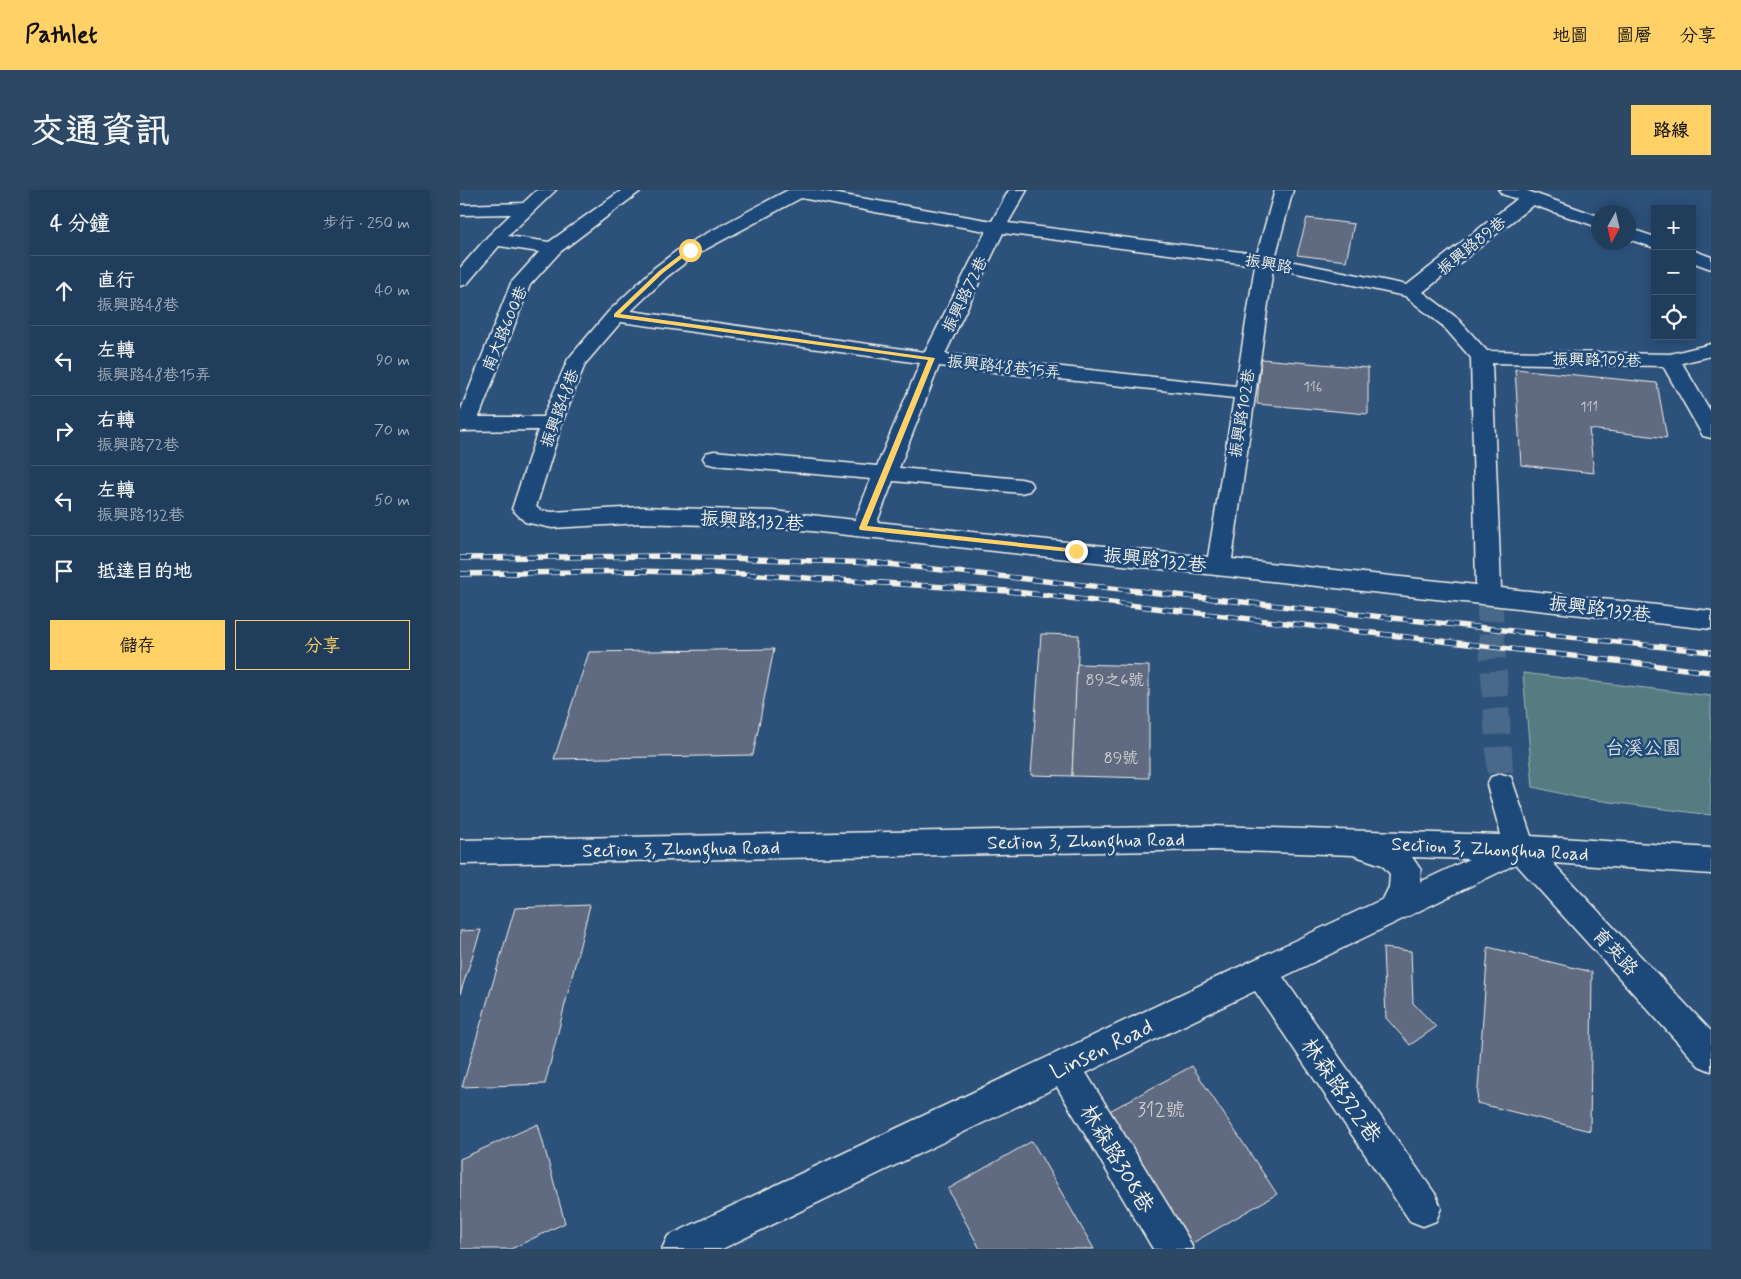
<!DOCTYPE html>
<html lang="zh-TW">
<head>
<meta charset="utf-8">
<style>
	body { margin:0; font-family:Mynerve,"LXGW WenKai TC",sans-serif; background:#2d4865; color:#f1f3f6 }
	.controls { position:absolute; right:15px; top:15px; display:grid; overflow:hidden; border-radius:0px; box-shadow:0 2px 12px #0003 }
	.controls button { width:45px; height:45px; display:grid; place-items:center; padding:0; border:0; border-bottom:1px solid #3e5672; background:#213d5c; color:#f1f3f6; font:25px sans-serif }
	.compass { position:absolute; left:1131px; top:15px; width:45px; height:45px; border-radius:50%; background:#213d5c; box-shadow:0 2px 12px #0003; rotate:188deg }
	.stop { position:absolute; width:15px; height:15px; margin:-11px; border:4px solid #ffd166; border-radius:50%; background:#fff }
	.stop.end { background:#ffd166; border-color:#fff; box-shadow:0 1px 5px #0008 }
	.list { margin:0; padding:0; list-style:none }
	h2 { display:flex; justify-content:space-between; align-items:center; height:65px; margin:0; padding:0 20px; font-size:21px }
	h2 small { font-size:16px; font-weight:400; color:#a2aebb }
	.list li { display:grid; grid-template-columns:32px 1fr auto; gap:15px; align-items:center; box-sizing:border-box; height:70px; padding:0 20px; border-top:1px solid #3e5672 }
	.list b { display:block; font-size:19px; white-space:nowrap }
	.list p { margin:0; font-size:16px; white-space:nowrap; color:#a2aebb }
	.list em { font-size:16px; font-style:normal; color:#a2aebb }
	.actions { display:flex; gap:10px; padding:15px 20px }
	.actions a { flex:1; padding:11px 0; border:1px solid #ffd166; border-radius:0px; text-align:center; font-size:18px; color:#ffd166 }
	.actions .main { background:#ffd166; color:#111 }
	.icon { flex:none; width:28px; height:28px; fill:none; stroke:currentColor; stroke-width:2; stroke-linecap:round; stroke-linejoin:round }
	.map { position:relative; flex:none; width:1251px; height:1059px; overflow:hidden; border-radius:0px }
	header { display:flex; align-items:center; gap:30px; box-sizing:border-box; height:70px; padding:0 25px; background:#ffd166; color:#111 }
	header strong { font-size:24px }
	nav { display:flex; gap:28px; margin-inline-start:auto; font-size:18px }
	.intro { display:flex; align-items:center; justify-content:space-between; box-sizing:border-box; height:120px; padding:0 30px }
	h1 { margin:0; font-size:35px }
	.button { padding:12px 22px; border-radius:0px; background:#ffd166; color:#111; font-size:18px; font-weight:700 }
	main { display:flex; gap:30px; padding:0 30px }
	aside { flex:1; background:#213d5c; border-radius:0px; box-shadow:0 2px 12px #0003 }
	.map>svg:first-child { display:block }
	.green { fill:#557b81; stroke:#a4b6b4 }
	.building { fill:#606b81; stroke:#f4f1e8 }
	.lines { fill:none; stroke-linecap:round; stroke-linejoin:round }
	.minor-tunnel { stroke:#4a698b; stroke-width:26; stroke-dasharray:26 12; stroke-linecap:butt }
	.minor-casing { stroke:#f4f1e8; stroke-width:3 }
	.minor { fill:#1f4a7a; fill-rule:evenodd }
	.rail-casing { stroke:#f4f1e8; stroke-width:5.5 }
	.rail { stroke:#1f4a7a; stroke-width:4; stroke-dasharray:11; stroke-linecap:butt }
	.route { fill:#ffd166 }
	.labels { text-anchor:middle; stroke-width:5; stroke-linejoin:round; paint-order:stroke }
	.far-number-label { font-size:14px; fill:#cfd0ce }
	.far-street-label { font-size:16px; fill:#f4f1e8; stroke:#1f4a7a }
	.number-label { font-size:16px; fill:#cfd0ce }
	.street-label { font-size:19px; fill:#f4f1e8; stroke:#1f4a7a }
	.park-label { font-size:19px; fill:#dcdfd9; stroke:#1f4a7a }
	.near-number-label { font-size:19px; fill:#cfd0ce }
	.near-street-label { font-size:22px; fill:#f4f1e8; stroke:#1f4a7a }
</style>
</head>
<body>
<header>
<strong>Pathlet</strong>
<nav><a>地圖</a><a>圖層</a><a>分享</a></nav>
</header>
<div class="intro"><h1>交通資訊</h1><a class="button">路線</a></div>
<main>
<aside>
<h2>4 分鐘<small>步行 · 250 m</small></h2>
<ul class="list">
<li><svg class="icon" aria-label="ahead" viewBox="0 0 24 24"><path d="M12 20V5M6 11l6-6 6 6"/></svg><div><b>直行</b><p>振興路48巷</p></div><em>40 m</em></li>
<li><svg class="icon" aria-label="left" viewBox="0 0 24 24"><path d="M17 20v-9H6M10 6l-5 5 5 5"/></svg><div><b>左轉</b><p>振興路48巷15弄</p></div><em>90 m</em></li>
<li><svg class="icon" aria-label="right" viewBox="0 0 24 24"><path d="M7 20v-9h11M14 6l5 5-5 5"/></svg><div><b>右轉</b><p>振興路72巷</p></div><em>70 m</em></li>
<li><svg class="icon" aria-label="left" viewBox="0 0 24 24"><path d="M17 20v-9H6M10 6l-5 5 5 5"/></svg><div><b>左轉</b><p>振興路132巷</p></div><em>50 m</em></li>
<li><svg class="icon" aria-label="arrive" viewBox="0 0 24 24"><path d="M6 21V4h12l-3 4 3 4H6"/></svg><div><b>抵達目的地</b></div></li>
</ul>
<div class="actions"><a class="main">儲存</a><a>分享</a></div>
</aside>
<div class="map">
<svg width="1251" height="1059" viewBox="0 0 1251 1059">
	<rect width="100%" height="100%" fill="#2c517b"/>
	<filter id="ink" filterUnits="userSpaceOnUse"><feTurbulence type="fractalNoise" baseFrequency=".02" numOctaves="2"/><feDisplacementMap in="SourceGraphic" scale="10" xChannelSelector="R" yChannelSelector="G"/><feConvolveMatrix kernelMatrix="1 2 1 2 8 2 1 2 1" color-interpolation-filters="sRGB"/></filter>
	<g filter="url(#ink)">
		<polygon class="green" points="1063,483 1251,506 1251,625 1120,608 1073,597"/>
		<g class="building">
			<polygon points="847,28 894,34 886,71 837,65"/>
			<polygon points="801,169 908,178 908,224 797,214"/>
			<polygon points="1055,179 1197,193 1207,248 1129,239 1134,283 1061,275"/>
			<polygon points="581,444 619,445 612,586 571,585"/>
			<polygon points="314,459 293,565 94,569 129,462"/>
			<polygon points="617,474 689,476 689,588 612,586"/>
			<polygon points="130,715 85,894 2,897 55,718"/>
			<polygon points="21,740 0,804 0,741"/>
			<polygon points="1028,757 1132,782 1130,941 1017,913"/>
			<polygon points="923,758 951,761 953,813 976,837 950,855 926,828"/>
			<polygon points="732,876 817,1004 724,1058 644,924"/>
			<polygon points="78,934 105,1033 51,1059 0,1059 0,969"/>
			<polygon points="572,951 634,1059 520,1059 488,999"/>
		</g>
		<g class="lines">
			<polyline class="minor-tunnel" points="1029,405 1041,595"/>
			<g class="minor-casing">
				<g id="minor">
					<path d="M77,0H96L48,46L89,52L162,0H182L100,62L70,95L19,227H83L108,169L149,121L194,78L223,56L328,0H355L532,31L549,0H567L548,33L797,64L815,0H833L815,68L947,95L1057,9L1042,4L1039,0H1065L1138,26V37L1073,15L963,102L997,128L1027,161L1210,164L1251,154V166L1222,173L1251,222V248L1243,246L1240,241L1203,176L1032,173L1041,398L1251,421V439L314,337L181,333L92,338L65,332L52,319L78,240L0,241V222L51,93L79,62L39,56L7,94L0,96V78L28,46L51,24L0,25V15L63,13ZM341,8L431,25L526,41L465,162L171,121L208,86L237,64ZM543,43L795,75L776,196L485,164ZM813,78L945,106L983,136L1011,168L1016,395L772,369ZM161,132L460,173L417,276L254,261L246,263L243,268L246,273L254,275L411,289L395,330L314,321L181,317L92,322L80,320L76,317L102,233L125,174ZM479,176L774,208L748,367L417,332L433,291L561,303L569,301L573,296L569,291L561,289L439,278Z"/>
					<polygon points="1168,38 1195,47 1195,58 1168,49"/>
					<polygon points="1232,60 1251,67 1251,79 1232,72"/>
					<path d="M1041,584L1051,587L1071,646L1251,658V684L1093,673L1251,841V881L1239,876L1056,674L823,787L976,1005L981,1018L976,1031L963,1036L950,1031L795,801L626,883L727,1046L733,1059H693L597,897L262,1059H202L208,1046L923,709L929,697L930,684L922,675L893,665L751,660L0,674V650L751,636L1041,645L1027,595L1031,587ZM952,667L1009,669L960,692L961,680Z"/>
				</g>
			</g>
			<use href="#minor" class="minor"/>
			<g class="rail-casing">
				<g id="rail">
					<polyline points="0,368 208,366 417,373 1251,462"/>
					<polyline points="0,384 178,381 283,384 547,401 1251,482"/>
				</g>
			</g>
			<use href="#rail" class="rail"/>
		</g>
	</g>
	<polygon class="route" points="228,59 233,60 203,83 160,124 475,168 407,336 616,359 619,360 619,363 400,340 399,338 468,170 154,127 154,124 199,81"/>
	<g class="labels">
		<g class="far-number-label">
			<text x="853" y="201">116</text>
			<text x="1129" y="221">111</text>
		</g>
		<g class="far-street-label">
			<text transform="translate(1011 55) rotate(-39)" y="6">振興路89巷</text>
			<text transform="translate(809 73) rotate(10)" y="6">振興路</text>
			<text transform="translate(504 104) rotate(-64)" y="6">振興路72巷</text>
			<text transform="translate(44 138) rotate(-67)" y="6">南大路600巷</text>
			<text transform="translate(1137 169) rotate(1)" y="6">振興路109巷</text>
			<text transform="translate(544 176) rotate(6)" y="6">振興路48巷15弄</text>
			<text transform="translate(99 218) rotate(-70)" y="6">振興路48巷</text>
			<text transform="translate(781 223) rotate(-81)" y="6">振興路102巷</text>
		</g>
		<g class="number-label">
			<text x="655" y="495">89之6號</text>
			<text x="661" y="573">89號</text>
		</g>
		<g class="street-label">
			<text transform="translate(292 330) rotate(3)" y="7">振興路132巷</text>
			<text transform="translate(695 369) rotate(6)" y="7">振興路132巷</text>
			<text transform="translate(1140 418) rotate(7)" y="7">振興路139巷</text>
			<text transform="translate(626 650) rotate(-1)" y="7">Section 3, Zhonghua Road</text>
			<text transform="translate(221 658) rotate(-1)" y="7">Section 3, Zhonghua Road</text>
			<text transform="translate(1030 658) rotate(3)" y="7">Section 3, Zhonghua Road</text>
			<text transform="translate(1156 761) rotate(47)" y="7">育英路</text>
		</g>
		<g class="park-label">
			<text x="1183" y="564">台溪公園</text>
		</g>
		<g class="near-number-label">
			<text x="701" y="926">312號</text>
		</g>
		<g class="near-street-label">
			<text transform="translate(641 858) rotate(-26)" y="8">Linsen Road</text>
			<text transform="translate(882 900) rotate(55)" y="8">林森路322巷</text>
			<text transform="translate(658 968) rotate(59)" y="8">林森路308巷</text>
		</g>
	</g>
</svg>
<div class="controls">
<button>+</button>
<button>−</button>
<button><svg class="icon" aria-label="locate" viewBox="0 0 24 24"><circle cx="12" cy="12" r="6"/><path d="M12 2v4M12 18v4M2 12h4M18 12h4"/></svg></button>
</div>
<svg class="compass" viewBox="-18 -18 36 36"><path d="M0-13l5 13h-10z" fill="#e53935"/><path d="M0 13l5-13h-10z" fill="#a2aebb"/></svg>
<div class="stop" style="left:230px;top:60px"></div>
<div class="stop end" style="left:616px;top:361px"></div>
</div>
</main>
</body>
</html>
